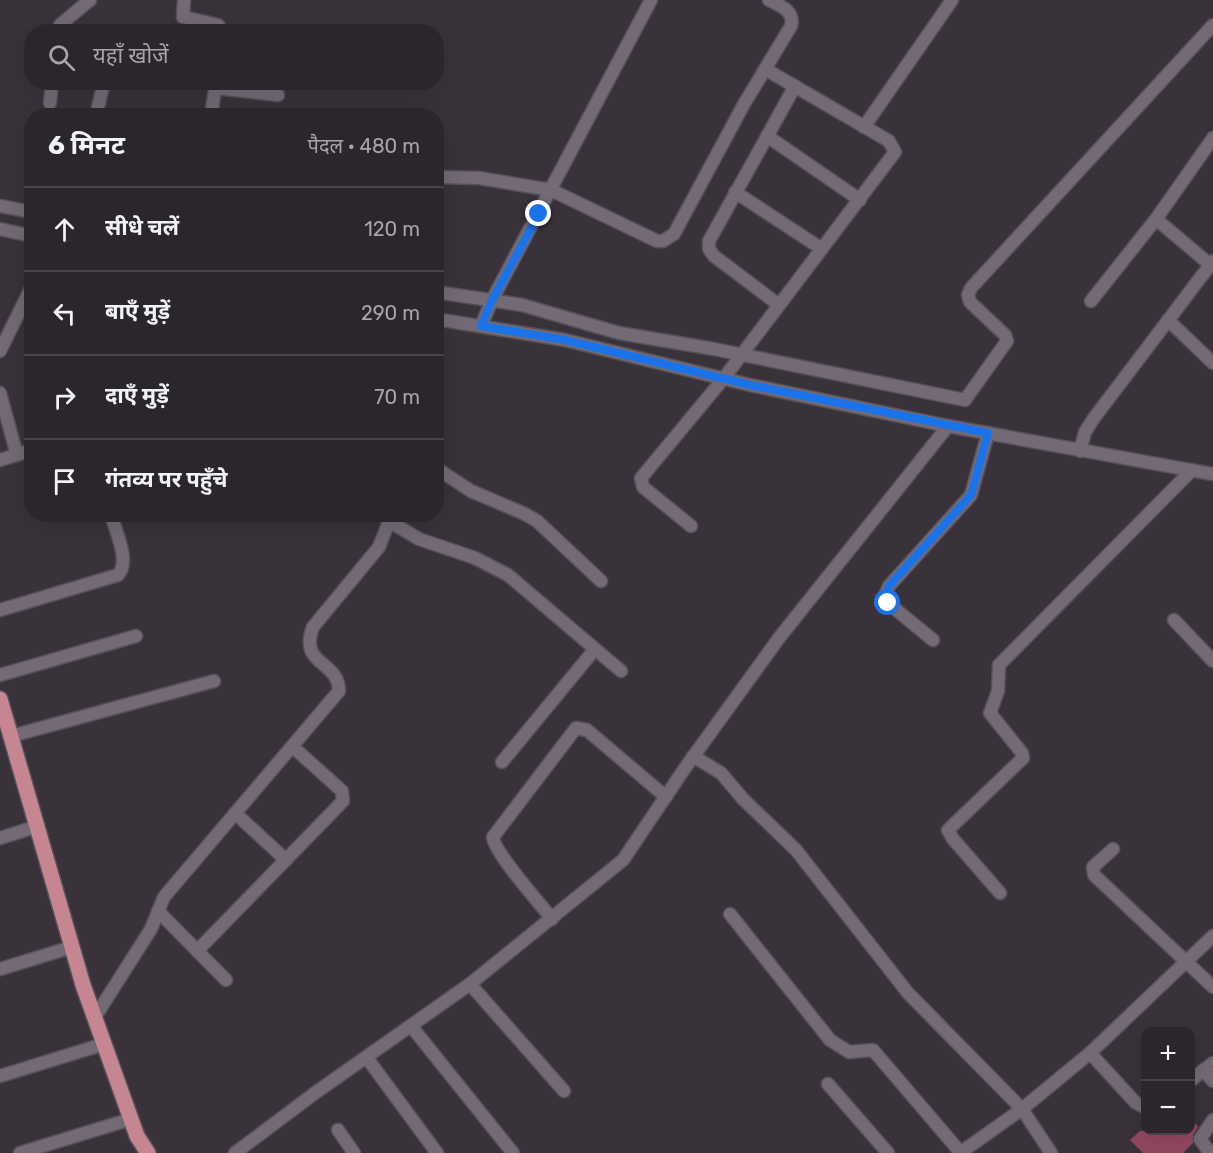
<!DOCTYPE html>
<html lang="hi">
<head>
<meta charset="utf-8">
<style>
	body { margin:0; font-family:Rubik,"Noto Sans Devanagari",sans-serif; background:#373238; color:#f1f3f6 }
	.controls { position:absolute; right:18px; bottom:18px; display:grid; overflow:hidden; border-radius:12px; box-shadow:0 6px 24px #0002 }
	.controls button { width:54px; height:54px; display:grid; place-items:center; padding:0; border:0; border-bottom:2px solid #474348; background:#2b262c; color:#f1f3f6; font:30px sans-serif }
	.stop { position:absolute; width:18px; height:18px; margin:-14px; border:4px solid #1a73e8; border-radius:50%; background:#fff }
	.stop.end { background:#1a73e8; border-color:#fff; box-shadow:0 2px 6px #0008 }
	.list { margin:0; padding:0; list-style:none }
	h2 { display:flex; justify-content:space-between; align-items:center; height:78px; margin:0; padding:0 24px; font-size:26px }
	h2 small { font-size:20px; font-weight:400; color:#a6a5a9 }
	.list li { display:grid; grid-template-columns:39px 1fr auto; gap:18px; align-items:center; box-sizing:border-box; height:84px; padding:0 24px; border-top:2px solid #474348 }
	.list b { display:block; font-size:22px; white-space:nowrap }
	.list em { font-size:20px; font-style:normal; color:#a6a5a9 }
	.icon { flex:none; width:33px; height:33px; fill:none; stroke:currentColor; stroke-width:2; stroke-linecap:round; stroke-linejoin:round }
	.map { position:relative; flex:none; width:1213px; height:1153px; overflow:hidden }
	.search { position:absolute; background:#2b262c; box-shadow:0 6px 24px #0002; left:24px; top:24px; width:420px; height:66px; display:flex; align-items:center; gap:15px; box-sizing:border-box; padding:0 21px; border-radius:24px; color:#a6a5a9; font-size:22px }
	.panel { position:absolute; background:#2b262c; box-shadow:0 6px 24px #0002; left:24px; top:108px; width:420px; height:414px; border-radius:24px }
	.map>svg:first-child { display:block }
	.building { fill:#934761 }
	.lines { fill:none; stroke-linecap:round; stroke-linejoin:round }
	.minor-casing { stroke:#565058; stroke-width:15 }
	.primary-casing { stroke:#565058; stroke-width:18 }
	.minor { stroke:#736a76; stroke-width:12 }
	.primary { stroke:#c58692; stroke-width:15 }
	.route { stroke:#1a73e8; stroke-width:8 }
</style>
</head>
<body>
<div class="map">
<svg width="1213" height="1153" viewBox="0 0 1213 1153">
	<rect width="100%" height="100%" fill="#39323b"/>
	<polygon class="building" points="1191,1117 1198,1127 1193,1135 1193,1143 1183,1153 1143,1153 1130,1140 1140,1131 1191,1131"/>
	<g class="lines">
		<g class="minor-casing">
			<g id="minor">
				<polyline points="184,0 183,17 218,25 223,32"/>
				<polyline points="58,32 60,25 90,0"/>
				<polyline points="215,88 278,95"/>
				<polyline points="50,103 52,82"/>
				<polyline points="96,116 104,82"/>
				<polyline points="211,116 216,82"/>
				<polyline points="864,127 952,0"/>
				<polyline points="767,136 860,200"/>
				<path d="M436,177L479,178L551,190L657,241H663L674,234L744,104L791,26C795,11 781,6 769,0"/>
				<polyline points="735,192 822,249"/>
				<polyline points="0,206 32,212"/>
				<polyline points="1156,219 1213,267"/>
				<polyline points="0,229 32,236"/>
				<polyline points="436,292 522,305 619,333 714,349 965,400 1007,341 1005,335 970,302 968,295 971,288 1213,25"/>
				<polyline points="1091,301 1156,219 1213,138"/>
				<polyline points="779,305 714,256 709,249 709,241 795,86"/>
				<polyline points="436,319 565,340 750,385 948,426 1213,474"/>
				<polyline points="1168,320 1213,363"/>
				<polyline points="481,326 492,300 651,0"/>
				<polyline points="0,351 32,286"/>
				<polyline points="0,393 17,455"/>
				<polyline points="1080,451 1085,432 1094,418 1213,261"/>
				<polyline points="0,460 32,450"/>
				<polyline points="436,468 471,491 525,514 537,521 601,581"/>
				<polyline points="389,521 419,539 475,558 508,575 621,671"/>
				<polyline points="691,526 643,487 641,478 724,378 895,152 889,141 765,69"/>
				<path d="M0,610L118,575C131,561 115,531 111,514"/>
				<polyline points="1174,620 1213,661"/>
				<polyline points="933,640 888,603 885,595 889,586 971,495 988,433"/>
				<polyline points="0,675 136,636"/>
				<polyline points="11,736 214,681"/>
				<polyline points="693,756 721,773 743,799 796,850 908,993 1022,1109 1051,1153"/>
				<polyline points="502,762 595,649"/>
				<polyline points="235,813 286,860"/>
				<polyline points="0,838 38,826"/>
				<polyline points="1113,849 1093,867 1094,875 1213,987"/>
				<polyline points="1000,893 953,839 948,830 1023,758 1022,753 990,713 998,691 999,665 1192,470"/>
				<polyline points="158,911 226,980"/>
				<polyline points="730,914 830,1040 849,1052 873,1050 961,1153"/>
				<path d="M552,919C540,903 494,853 493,837L576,728L587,730L666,797"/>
				<polyline points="197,951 343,801 342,791 293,747"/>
				<polyline points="0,969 72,947"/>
				<polyline points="470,984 564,1091"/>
				<path d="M95,1017L151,929L164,897L339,691C339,660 298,666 313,627L379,547L392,514"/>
				<polyline points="411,1026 513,1153"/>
				<polyline points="1090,1053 1136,1103 1146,1108"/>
				<polyline points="367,1058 437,1153"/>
				<polyline points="1203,1070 1213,1081"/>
				<polyline points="0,1076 104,1044"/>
				<polyline points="1190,1081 1213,1063"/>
				<polyline points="828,1084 888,1153"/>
				<polyline points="338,1130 354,1153"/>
				<polyline points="20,1153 131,1119"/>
				<polyline points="235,1153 315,1093 470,984 623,860 685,768 779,638 948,426"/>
				<polyline points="960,1153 1022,1109 1090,1053 1213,936"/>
				<polyline points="1210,1153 1200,1139 1213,1120"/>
			</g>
		</g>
		<g class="primary-casing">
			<polyline id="primary" points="0,699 83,985 137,1136 148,1153"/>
		</g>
		<use href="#minor" class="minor"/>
		<use href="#primary" class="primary"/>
	</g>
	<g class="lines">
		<polyline class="route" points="539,214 492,300 481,326 565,340 750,385 988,433 971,495 889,586 885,595 888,603"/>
	</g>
</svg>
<div class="controls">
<button>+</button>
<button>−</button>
</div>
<div class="stop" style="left:888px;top:603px"></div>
<div class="stop end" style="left:539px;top:214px"></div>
<div class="search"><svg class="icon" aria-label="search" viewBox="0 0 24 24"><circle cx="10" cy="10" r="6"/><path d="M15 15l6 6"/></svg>यहाँ खोजें</div>
<section class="panel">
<h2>6 मिनट<small>पैदल · 480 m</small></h2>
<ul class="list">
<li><svg class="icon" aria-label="ahead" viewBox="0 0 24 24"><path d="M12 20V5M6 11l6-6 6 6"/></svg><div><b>सीधे चलें</b></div><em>120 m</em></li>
<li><svg class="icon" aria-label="left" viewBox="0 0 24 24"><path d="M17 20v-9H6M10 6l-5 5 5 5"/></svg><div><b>बाएँ मुड़ें</b></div><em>290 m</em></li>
<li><svg class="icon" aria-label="right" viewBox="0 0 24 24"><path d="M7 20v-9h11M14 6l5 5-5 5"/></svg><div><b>दाएँ मुड़ें</b></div><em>70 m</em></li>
<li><svg class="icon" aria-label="arrive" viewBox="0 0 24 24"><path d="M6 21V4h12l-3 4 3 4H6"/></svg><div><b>गंतव्य पर पहुँचे</b></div></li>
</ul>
</section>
</div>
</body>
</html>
